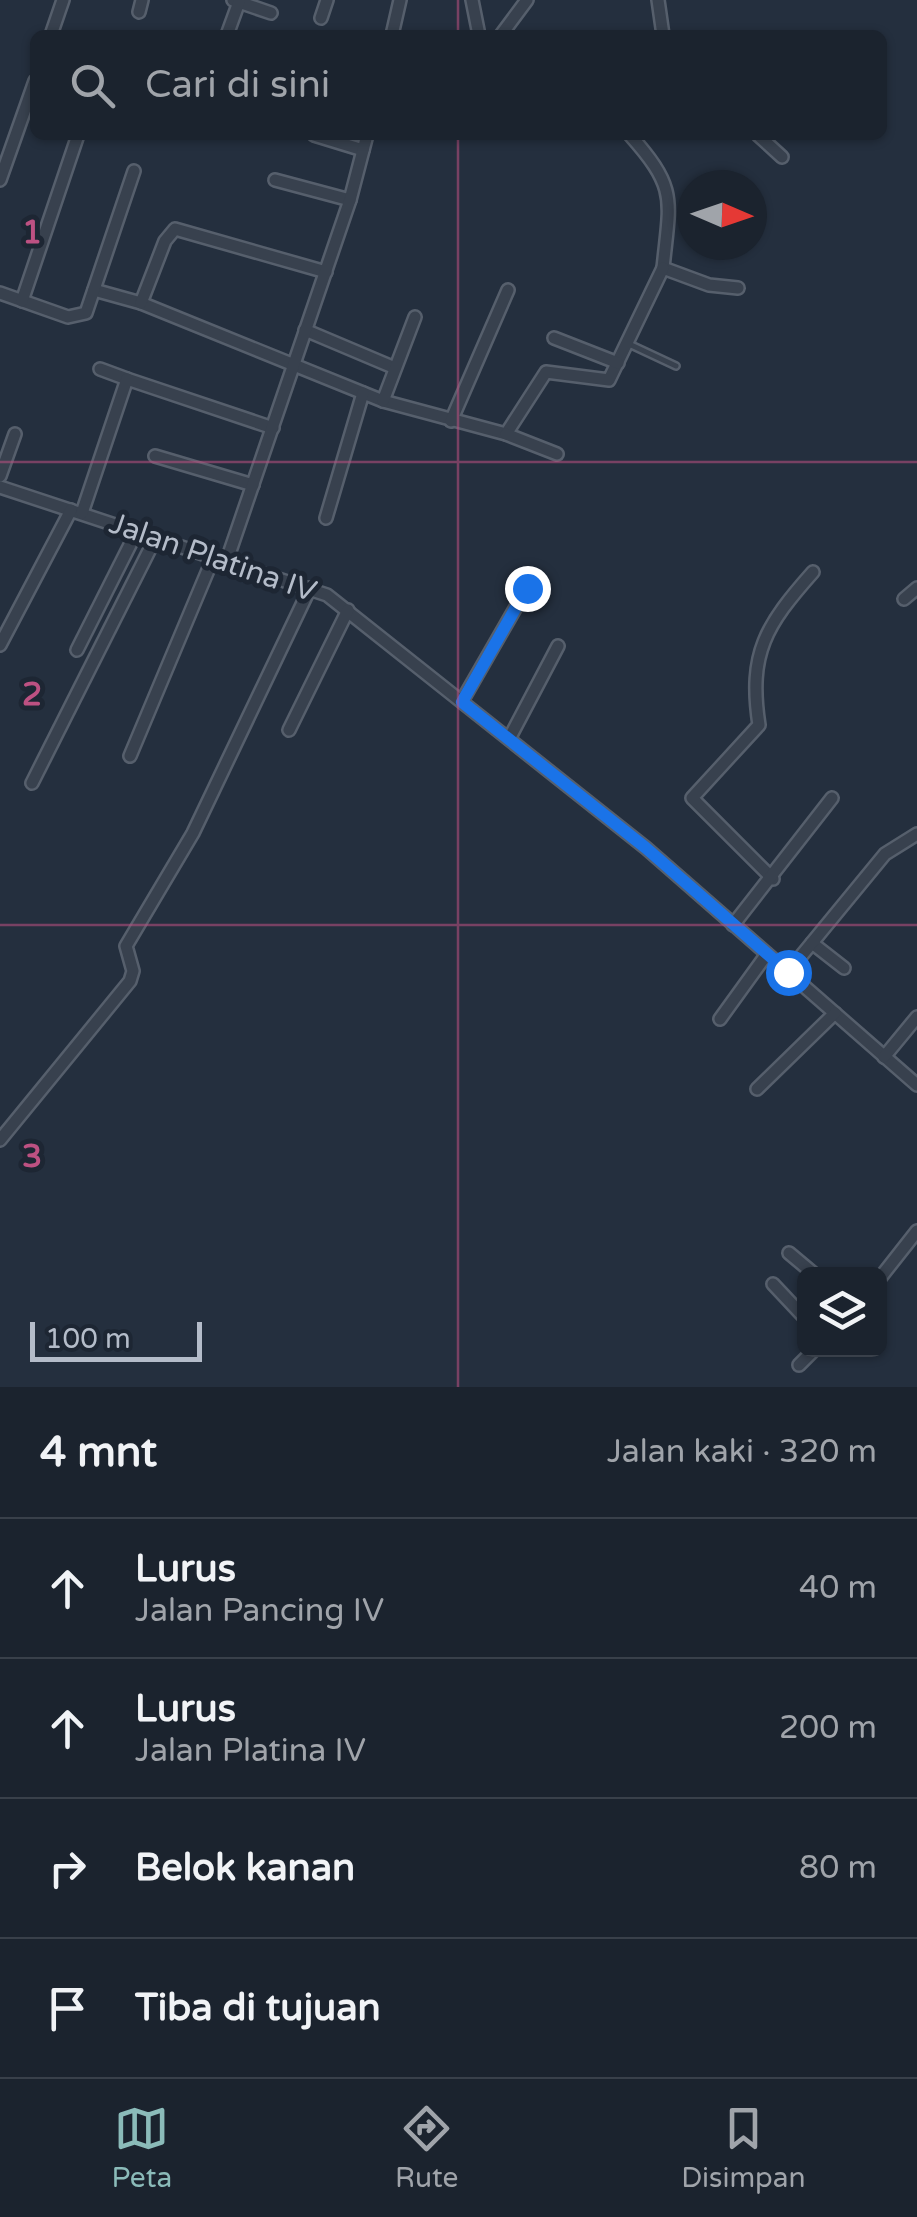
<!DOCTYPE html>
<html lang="id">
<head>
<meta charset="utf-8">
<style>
	body { margin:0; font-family:"Varela Round",sans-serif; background:#242b36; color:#f1f3f6 }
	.controls { position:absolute; right:30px; bottom:30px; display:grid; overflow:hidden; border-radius:15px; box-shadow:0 2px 8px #0004 }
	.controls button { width:90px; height:90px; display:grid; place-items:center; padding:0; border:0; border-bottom:2px solid #39404a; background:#1b232e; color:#f1f3f6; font:50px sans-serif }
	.compass { position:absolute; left:677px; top:170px; width:90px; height:90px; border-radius:50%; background:#1b232e; box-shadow:0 2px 8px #0004; rotate:92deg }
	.scale { position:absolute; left:30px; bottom:25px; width:172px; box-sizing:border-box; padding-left:10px; border:5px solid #b4bcc9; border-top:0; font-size:28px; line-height:35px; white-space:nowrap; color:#b4bcc9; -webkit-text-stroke:8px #1d2633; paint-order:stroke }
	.stop { position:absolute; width:30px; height:30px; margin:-22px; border:8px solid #1a73e8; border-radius:50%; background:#fff }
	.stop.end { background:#1a73e8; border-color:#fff; box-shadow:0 2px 10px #0008 }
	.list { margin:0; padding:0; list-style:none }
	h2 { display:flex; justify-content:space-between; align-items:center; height:130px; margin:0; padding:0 40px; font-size:42px }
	h2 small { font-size:32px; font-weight:400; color:#a0a4aa }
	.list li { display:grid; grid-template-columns:65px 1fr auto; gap:30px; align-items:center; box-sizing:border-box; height:140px; padding:0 40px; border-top:2px solid #39404a }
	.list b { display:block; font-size:38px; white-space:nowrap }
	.list p { margin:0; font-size:32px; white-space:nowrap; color:#a0a4aa }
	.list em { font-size:32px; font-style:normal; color:#a0a4aa }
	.icon { flex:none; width:55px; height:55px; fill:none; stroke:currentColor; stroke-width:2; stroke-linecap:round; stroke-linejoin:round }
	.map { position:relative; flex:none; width:917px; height:1387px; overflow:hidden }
	.search { position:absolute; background:#1b232e; box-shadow:0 2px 8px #0004; left:30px; right:30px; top:30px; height:110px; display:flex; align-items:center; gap:25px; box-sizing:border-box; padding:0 35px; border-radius:15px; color:#a0a4aa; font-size:38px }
	.sheet { height:690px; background:#1b232e }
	nav { display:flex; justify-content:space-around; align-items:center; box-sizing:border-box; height:140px; border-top:2px solid #39404a; background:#1b232e; font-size:28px; color:#a0a4aa }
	nav a { display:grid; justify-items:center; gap:5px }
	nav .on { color:#8bbbb9 }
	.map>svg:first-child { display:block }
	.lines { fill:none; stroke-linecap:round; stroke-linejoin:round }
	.lane-casing { stroke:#565f6c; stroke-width:10 }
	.street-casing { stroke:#565f6c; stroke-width:16 }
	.lane { stroke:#38414e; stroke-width:5 }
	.street { stroke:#38414e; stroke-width:11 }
	.route { stroke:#1a73e8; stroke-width:12 }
	.grid { fill:none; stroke:#bd5182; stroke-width:2.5; stroke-opacity:0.55 }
	.labels { text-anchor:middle; stroke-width:10; stroke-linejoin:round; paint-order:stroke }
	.street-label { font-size:30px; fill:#b4bcc9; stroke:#1d2633 }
	.grid-label { font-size:32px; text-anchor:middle; font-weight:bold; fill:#bd5182; stroke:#1d2633; stroke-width:10; stroke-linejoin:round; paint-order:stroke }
</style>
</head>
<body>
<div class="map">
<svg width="917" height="1387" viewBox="0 0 917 1387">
	<rect width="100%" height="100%" fill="#242f3e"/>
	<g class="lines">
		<g class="lane-casing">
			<polyline id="lane" points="629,344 676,366"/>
		</g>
		<g class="street-casing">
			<g id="street">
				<polyline points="233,0 271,13"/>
				<polyline points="472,0 479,35"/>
				<polyline points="658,0 663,35"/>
				<polyline points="139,12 142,0"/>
				<polyline points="321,18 327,0"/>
				<polyline points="51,35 63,0"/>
				<polyline points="227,35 239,2"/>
				<polyline points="392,35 400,0"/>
				<polyline points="501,35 527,0"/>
				<polyline points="314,135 363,150"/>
				<path d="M630,135C678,189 670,199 663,268L709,285L738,288"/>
				<polyline points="758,135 782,157"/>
				<polyline points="0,180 35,81"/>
				<polyline points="275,180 350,200"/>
				<polyline points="94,290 141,303 383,401 506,434 546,372 609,380 663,268"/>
				<polyline points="0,293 68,317 86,313 134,171"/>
				<polyline points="22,301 78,135"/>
				<polyline points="141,303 165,241 175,229 326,272"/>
				<polyline points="305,330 395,368"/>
				<polyline points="554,338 618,363"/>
				<polyline points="100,369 127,379"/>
				<polyline points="383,401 415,317"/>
				<polyline points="451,421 508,290"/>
				<polyline points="506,434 557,454"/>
				<polyline points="155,456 253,485"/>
				<polyline points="0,476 15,434"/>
				<polyline points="0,487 327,595 646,848 917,1085"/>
				<polyline points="82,513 127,379 273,428"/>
				<polyline points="326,518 363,393"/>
				<polyline points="227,560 350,200 367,135"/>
				<polyline points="904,599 917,588"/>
				<polyline points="0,645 71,510"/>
				<polyline points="77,650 137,531"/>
				<polyline points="462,701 527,588"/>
				<polyline points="289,730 348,610"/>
				<polyline points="509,739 558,646"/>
				<polyline points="130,756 214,556"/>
				<polyline points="32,783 156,537"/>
				<path d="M773,879L692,798L759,725C748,653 766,625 813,572"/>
				<polyline points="733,925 832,798"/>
				<polyline points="812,943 844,968"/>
				<polyline points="788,972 885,854 917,834"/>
				<polyline points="720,1019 767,954"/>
				<polyline points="884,1057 917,1017"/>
				<polyline points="757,1089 835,1013"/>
				<polyline points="0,1140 130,981 133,971 126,946 193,833 310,588"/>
				<polyline points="789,1253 814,1274"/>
				<polyline points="880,1278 917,1231"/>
				<polyline points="773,1284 804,1317"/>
				<polyline points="799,1365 814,1350"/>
			</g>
		</g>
		<use href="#lane" class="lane"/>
		<use href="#street" class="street"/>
	</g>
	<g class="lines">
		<polyline class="route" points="527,588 462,702 646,848 788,972"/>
	</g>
	<path class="grid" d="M458,0V35M458,135V1387M0,462H917M0,925H917"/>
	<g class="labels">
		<g class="street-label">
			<text transform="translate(213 557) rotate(19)" y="10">Jalan Platina IV</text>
		</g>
	</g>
	<g class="grid-label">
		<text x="32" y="243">1</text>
		<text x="32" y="705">2</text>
		<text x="32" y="1167">3</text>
	</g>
</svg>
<div class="controls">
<button><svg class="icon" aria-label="layers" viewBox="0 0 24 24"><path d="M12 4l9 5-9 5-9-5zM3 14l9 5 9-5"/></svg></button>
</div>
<svg class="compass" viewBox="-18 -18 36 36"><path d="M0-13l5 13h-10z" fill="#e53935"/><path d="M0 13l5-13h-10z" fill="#a0a4aa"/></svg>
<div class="scale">100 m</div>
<div class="stop" style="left:788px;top:972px"></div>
<div class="stop end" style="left:527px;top:588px"></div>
<div class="search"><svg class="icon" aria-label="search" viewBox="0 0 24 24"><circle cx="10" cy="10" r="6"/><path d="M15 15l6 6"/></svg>Cari di sini</div>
</div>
<section class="sheet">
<h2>4 mnt<small>Jalan kaki · 320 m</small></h2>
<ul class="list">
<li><svg class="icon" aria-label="ahead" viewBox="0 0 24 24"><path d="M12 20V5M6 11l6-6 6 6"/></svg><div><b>Lurus</b><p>Jalan Pancing IV</p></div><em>40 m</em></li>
<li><svg class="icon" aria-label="ahead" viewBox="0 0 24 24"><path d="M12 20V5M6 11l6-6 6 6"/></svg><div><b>Lurus</b><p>Jalan Platina IV</p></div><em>200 m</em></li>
<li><svg class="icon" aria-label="right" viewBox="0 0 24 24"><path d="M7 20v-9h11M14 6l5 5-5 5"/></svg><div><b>Belok kanan</b></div><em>80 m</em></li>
<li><svg class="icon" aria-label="arrive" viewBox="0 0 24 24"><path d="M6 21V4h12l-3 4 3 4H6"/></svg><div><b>Tiba di tujuan</b></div></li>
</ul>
</section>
<nav>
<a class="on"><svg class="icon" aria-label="map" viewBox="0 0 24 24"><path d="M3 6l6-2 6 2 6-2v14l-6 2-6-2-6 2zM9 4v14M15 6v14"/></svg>Peta</a>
<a><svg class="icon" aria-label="directions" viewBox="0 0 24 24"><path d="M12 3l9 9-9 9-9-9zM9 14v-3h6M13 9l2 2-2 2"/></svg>Rute</a>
<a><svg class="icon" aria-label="saved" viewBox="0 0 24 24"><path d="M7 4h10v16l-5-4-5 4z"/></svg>Disimpan</a>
</nav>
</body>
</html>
